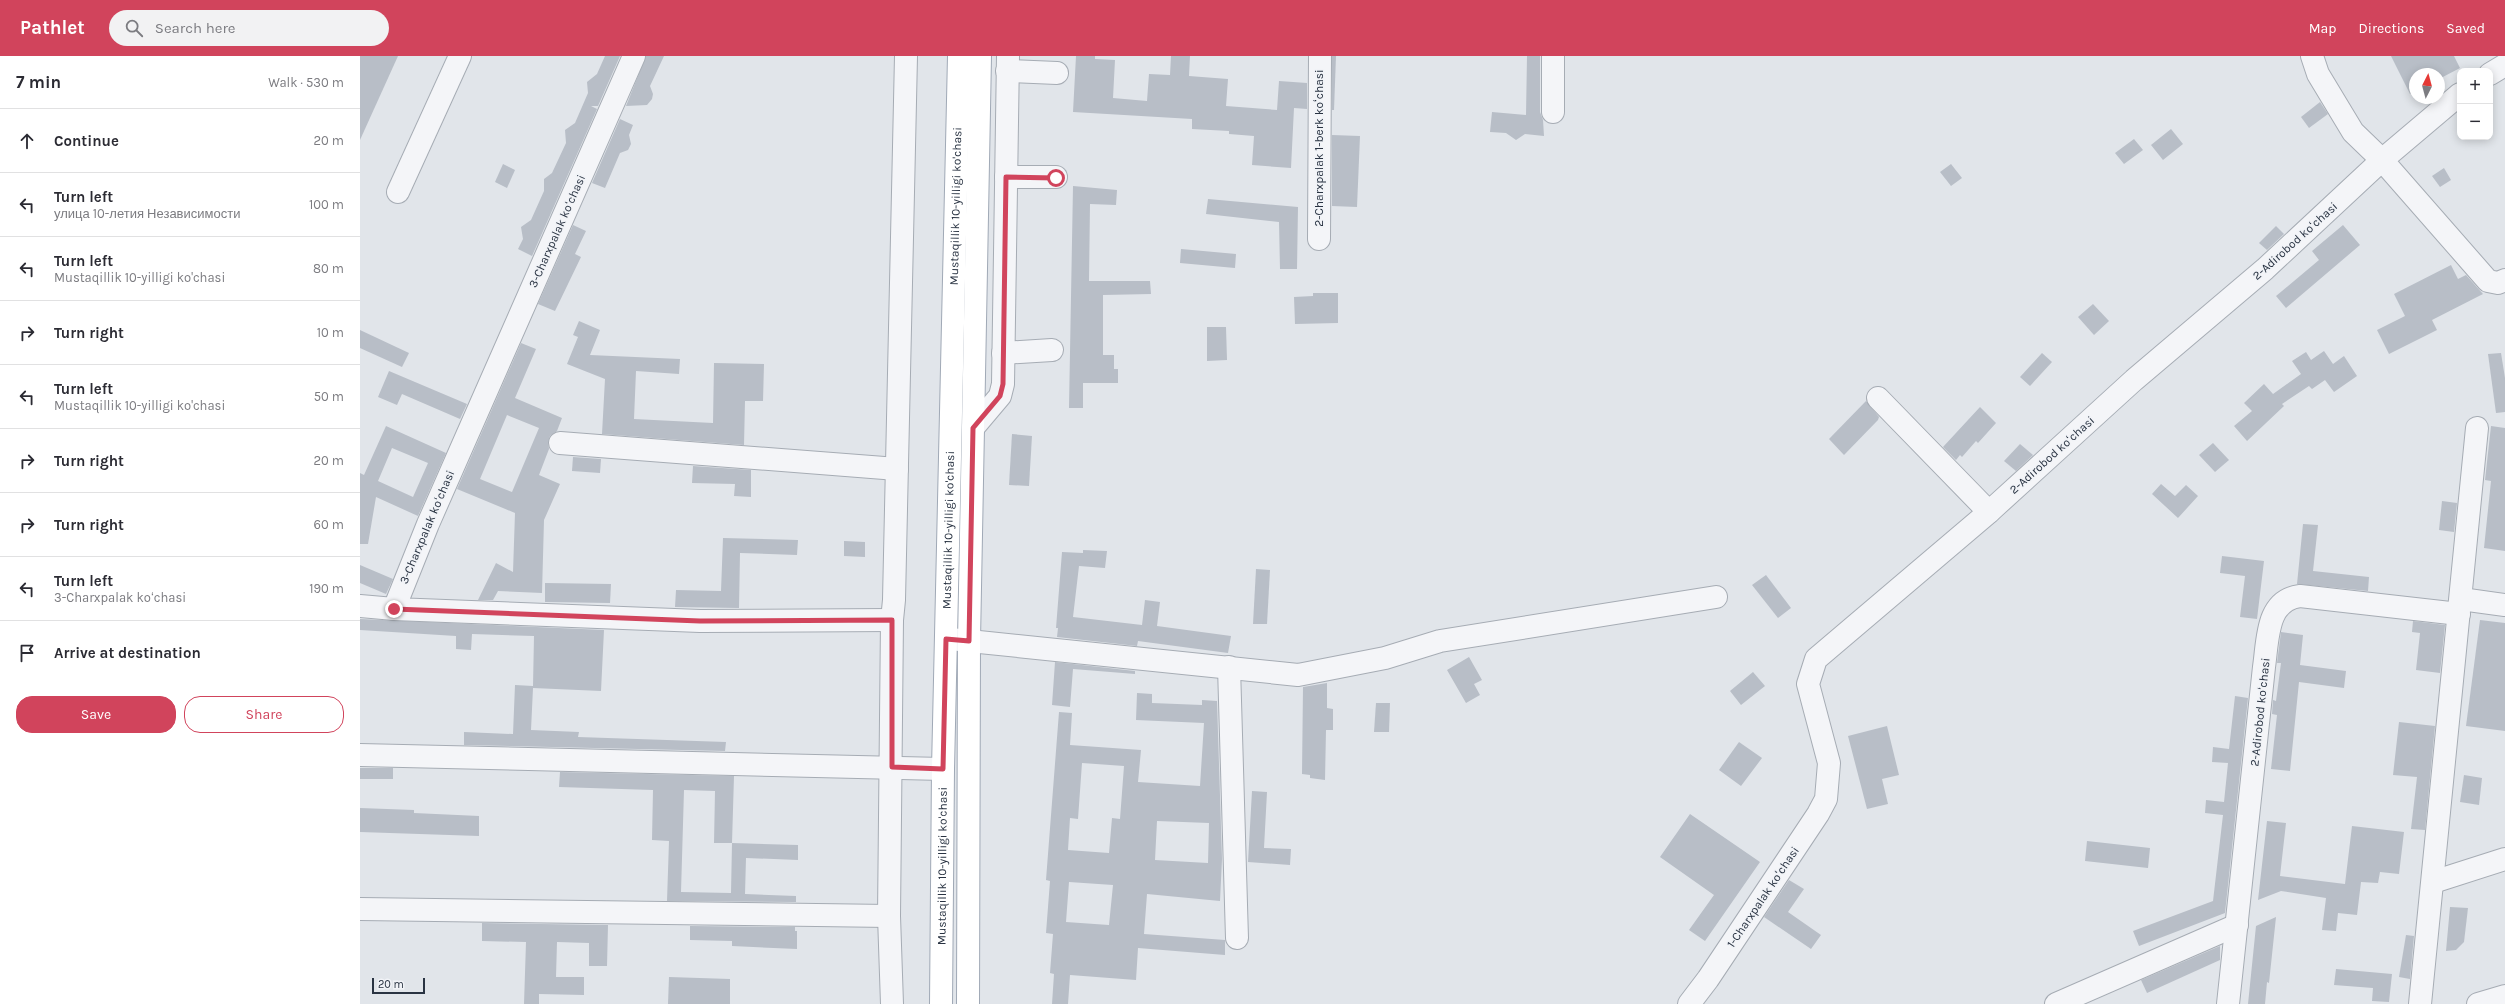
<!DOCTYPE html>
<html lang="en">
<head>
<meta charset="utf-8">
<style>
	body { margin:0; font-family:Karla,sans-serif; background:#f2f2f3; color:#2b2b33 }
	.controls { position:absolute; right:12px; top:12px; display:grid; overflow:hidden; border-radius:8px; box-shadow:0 2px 10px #0003 }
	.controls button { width:36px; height:36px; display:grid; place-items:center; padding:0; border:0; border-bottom:1px solid #e1e1e2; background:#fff; color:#2b2b33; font:20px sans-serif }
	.compass { position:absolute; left:2049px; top:12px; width:36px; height:36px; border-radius:50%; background:#fff; box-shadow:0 2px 10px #0003; rotate:6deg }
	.scale { position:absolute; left:12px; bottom:10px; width:53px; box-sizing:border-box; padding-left:4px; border:2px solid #293342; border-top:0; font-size:11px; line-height:14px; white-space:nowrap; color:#293342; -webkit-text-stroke:3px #f1f3f7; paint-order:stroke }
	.stop { position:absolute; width:12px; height:12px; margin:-9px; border:3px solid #d1445c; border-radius:50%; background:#fff }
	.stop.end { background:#d1445c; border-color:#fff; box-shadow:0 1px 4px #0008 }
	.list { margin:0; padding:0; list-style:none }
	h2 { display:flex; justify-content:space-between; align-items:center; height:52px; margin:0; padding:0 16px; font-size:17px }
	h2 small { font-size:13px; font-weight:400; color:#7c7c81 }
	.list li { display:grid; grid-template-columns:26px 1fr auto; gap:12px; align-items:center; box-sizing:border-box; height:64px; padding:0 16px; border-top:1px solid #e1e1e2 }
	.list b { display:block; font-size:15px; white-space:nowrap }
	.list p { margin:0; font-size:13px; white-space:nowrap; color:#7c7c81 }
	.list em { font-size:13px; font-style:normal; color:#7c7c81 }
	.actions { display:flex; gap:8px; padding:12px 16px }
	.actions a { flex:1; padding:9px 0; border:1px solid #d1445c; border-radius:16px; text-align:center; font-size:14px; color:#d1445c }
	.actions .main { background:#d1445c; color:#fff }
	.icon { flex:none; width:22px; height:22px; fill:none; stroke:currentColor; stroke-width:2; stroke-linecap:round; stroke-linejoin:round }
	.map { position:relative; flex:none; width:2145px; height:948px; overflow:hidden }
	header { display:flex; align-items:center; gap:24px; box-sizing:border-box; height:56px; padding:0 20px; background:#d1445c; color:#fff }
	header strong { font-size:19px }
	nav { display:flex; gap:22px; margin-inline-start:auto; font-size:14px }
	.search { width:280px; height:36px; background:#f2f2f3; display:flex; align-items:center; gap:10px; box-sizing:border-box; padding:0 14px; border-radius:22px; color:#7c7c81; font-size:15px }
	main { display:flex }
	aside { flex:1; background:#fff }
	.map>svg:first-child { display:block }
	.building { fill:#b8bec7; fill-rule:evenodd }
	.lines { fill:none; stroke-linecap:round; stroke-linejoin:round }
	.minor-casing { stroke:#a6acb4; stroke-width:24 }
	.major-casing { stroke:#a0a9b6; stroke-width:24 }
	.minor { stroke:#f4f5f8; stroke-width:22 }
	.major { stroke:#fff; stroke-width:22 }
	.route { stroke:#d1445c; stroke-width:5 }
	.labels { text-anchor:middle; stroke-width:3; stroke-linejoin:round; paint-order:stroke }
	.street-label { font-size:12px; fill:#293342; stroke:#f1f3f7 }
</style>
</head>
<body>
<header>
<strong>Pathlet</strong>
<div class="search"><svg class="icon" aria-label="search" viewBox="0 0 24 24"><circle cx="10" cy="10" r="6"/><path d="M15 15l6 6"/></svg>Search here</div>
<nav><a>Map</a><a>Directions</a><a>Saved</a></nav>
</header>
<main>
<aside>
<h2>7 min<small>Walk · 530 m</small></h2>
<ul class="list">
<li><svg class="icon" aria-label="ahead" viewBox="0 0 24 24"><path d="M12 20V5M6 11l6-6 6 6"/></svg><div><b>Continue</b></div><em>20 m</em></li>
<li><svg class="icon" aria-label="left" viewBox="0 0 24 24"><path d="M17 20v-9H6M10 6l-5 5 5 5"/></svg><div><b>Turn left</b><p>улица 10-летия Независимости</p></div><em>100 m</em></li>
<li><svg class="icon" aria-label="left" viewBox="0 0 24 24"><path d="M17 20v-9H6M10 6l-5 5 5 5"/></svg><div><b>Turn left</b><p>Mustaqillik 10-yilligi ko'chasi</p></div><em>80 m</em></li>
<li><svg class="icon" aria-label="right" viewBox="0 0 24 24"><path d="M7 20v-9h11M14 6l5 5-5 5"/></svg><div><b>Turn right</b></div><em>10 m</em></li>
<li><svg class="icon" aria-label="left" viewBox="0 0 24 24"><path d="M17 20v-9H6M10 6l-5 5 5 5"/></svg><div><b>Turn left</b><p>Mustaqillik 10-yilligi ko'chasi</p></div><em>50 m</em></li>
<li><svg class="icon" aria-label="right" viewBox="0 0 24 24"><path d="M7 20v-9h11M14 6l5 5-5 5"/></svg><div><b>Turn right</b></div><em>20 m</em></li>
<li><svg class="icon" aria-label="right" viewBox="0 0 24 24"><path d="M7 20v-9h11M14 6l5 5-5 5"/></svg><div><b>Turn right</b></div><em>60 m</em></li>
<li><svg class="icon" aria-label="left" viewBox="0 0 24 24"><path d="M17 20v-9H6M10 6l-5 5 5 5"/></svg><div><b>Turn left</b><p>3-Charxpalak koʻchasi</p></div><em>190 m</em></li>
<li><svg class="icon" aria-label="arrive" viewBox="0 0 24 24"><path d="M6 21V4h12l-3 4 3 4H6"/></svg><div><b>Arrive at destination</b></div></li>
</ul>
<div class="actions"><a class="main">Save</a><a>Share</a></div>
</aside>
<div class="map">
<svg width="2145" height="948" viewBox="0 0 2145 948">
	<rect width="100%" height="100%" fill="#e1e5ea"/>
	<g class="building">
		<polygon points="0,0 38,0 0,84"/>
		<polygon points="245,0 260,0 238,50 231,50 237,53 172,200 158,193 163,183 161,171 171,164 184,135 184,123 192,117 206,87 205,74 215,67 228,37 227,26 237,18"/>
		<polygon points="286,0 304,0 290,30 293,38 292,43 287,49 266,50"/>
		<polygon points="716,0 735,0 735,3 755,4 753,42 787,45 789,18 810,19 811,0 830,0 829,20 868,23 866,50 917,54 919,25 947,27 947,53 934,52 931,112 892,109 894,80 869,78 869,75 832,73 832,63 713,56"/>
		<polygon points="972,0 976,0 974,54 972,54"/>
		<polygon points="1167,0 1180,0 1180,56 1183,64 1184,80 1165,78 1156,84 1146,77 1130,76 1132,56 1166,59"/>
		<polygon points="2031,0 2094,0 2100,12 2079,23 2079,18 2055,18 2055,35 2050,38"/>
		<polygon points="1960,46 1968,58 1949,72 1941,61"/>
		<polygon points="260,63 273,69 269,79 271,88 268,94 260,97 245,132 232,127"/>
		<polygon points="1811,73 1823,88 1803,104 1791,89"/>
		<polygon points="972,79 1000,80 997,151 972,150"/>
		<polygon points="1774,83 1783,94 1764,108 1755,97"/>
		<polygon points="143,108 155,114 147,132 135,126"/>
		<polygon points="1591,108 1602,122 1591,130 1580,116"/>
		<polygon points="2084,112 2091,124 2080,131 2072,120"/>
		<polygon points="713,130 757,134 756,149 730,148 729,225 790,225 791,238 743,239 743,299 754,299 754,313 758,313 758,327 723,327 723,352 709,352"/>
		<polygon points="848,143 938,151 937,213 920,213 919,166 846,158"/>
		<polygon points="213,169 226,175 215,198 221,201 195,255 178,248"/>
		<polygon points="1983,169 2000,189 1926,252 1916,240 1959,204 1952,195"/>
		<polygon points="1916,170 1924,178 1907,194 1899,187"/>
		<polygon points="821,193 876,198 875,212 820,207"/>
		<polygon points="2091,209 2098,223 2106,219 2123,238 2072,264 2077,274 2029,298 2017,274 2045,260 2034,238"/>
		<polygon points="953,237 978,237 978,267 935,268 934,241 953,240"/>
		<polygon points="1733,248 1749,265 1734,279 1718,261"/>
		<polygon points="219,265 240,274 230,299 320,303 319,318 276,315 274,363 353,367 354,307 404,308 403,345 385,345 384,389 242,378 245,323 207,308 218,281 213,279"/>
		<polygon points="847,271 866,271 867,304 847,305"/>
		<polygon points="0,274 49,297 42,311 0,292"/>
		<path d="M161,287L176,293L155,342L202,362L197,375L190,380L188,386L189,393L179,419L200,428L184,464L182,537L138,535L133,544H118L136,507L153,516L155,457L97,433ZM147,359L179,372L152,436L120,423Z"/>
		<polygon points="1964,295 1973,308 1984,300 1997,320 1974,336 1965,324 1952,333 1949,330 1922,348 1924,350 1887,385 1874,370 1892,355 1884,347 1904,328 1913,338 1941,318 1932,305 1946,296 1951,304"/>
		<polygon points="1682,297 1692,306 1670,330 1660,321"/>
		<polygon points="2141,297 2145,322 2145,356 2136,357 2128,298"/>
		<polygon points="29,315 107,348 100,363 42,338 37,349 18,341"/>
		<polygon points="1506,345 1519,361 1518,364 1484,399 1469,383"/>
		<polygon points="1620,351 1636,367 1618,387 1616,385 1602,401 1600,399 1596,404 1583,391"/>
		<path d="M26,370L86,397L58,460L16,441L8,488H0V417L4,419ZM32,392L68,407L53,441L18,425Z"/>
		<polygon points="2131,370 2145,372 2145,495 2124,492 2131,425 2125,424"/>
		<polygon points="652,378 672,380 669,430 649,429"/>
		<polygon points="1853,387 1869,404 1855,416 1839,399"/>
		<polygon points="1660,388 1673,399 1656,415 1644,405"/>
		<polygon points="213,401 241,403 240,417 212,415"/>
		<polygon points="333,410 391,414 391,441 374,440 375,428 332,427"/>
		<polygon points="1801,428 1815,440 1826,429 1838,440 1818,462 1792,438"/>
		<polygon points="2082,445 2097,447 2094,476 2079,474"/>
		<polygon points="1943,468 1958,469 1953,515 2009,521 2008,535 1937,528"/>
		<polygon points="363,482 438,484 437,499 380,497 379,552 315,551 316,534 361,535"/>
		<polygon points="484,485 505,486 505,501 484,500"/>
		<polygon points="723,494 747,495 745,512 719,510 713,561 782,569 785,544 800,546 797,570 871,580 868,597 778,585 777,590 697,581 698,572 696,572 702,496 723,497"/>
		<polygon points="1862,500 1904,505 1897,563 1880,561 1885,520 1860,517"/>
		<polygon points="0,509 33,523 26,538 0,527"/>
		<polygon points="896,513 910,514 907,568 893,568"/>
		<polygon points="1406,519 1431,552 1418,562 1392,529"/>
		<polygon points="185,527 251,528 250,547 185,546"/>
		<polygon points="0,563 244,574 241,635 173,632 171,674 219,676 218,681 366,686 365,695 104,689 104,676 153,678 155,629 173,630 174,580 112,578 111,594 96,593 96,580 0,574"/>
		<polygon points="2120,564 2145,567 2145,675 2106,670"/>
		<polygon points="2053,565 2085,569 2080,617 2056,614 2060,577 2052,576"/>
		<polygon points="1921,576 1943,579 1940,609 1986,615 1984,632 1939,626 1930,715 1911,713 1917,659 1912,658 1913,644 1916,645 1921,607 1917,607"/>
		<polygon points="1109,601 1122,624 1114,628 1120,639 1106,647 1087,614"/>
		<polygon points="695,606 775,615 775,618 713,613 710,651 692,649"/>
		<polygon points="1393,616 1405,630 1381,649 1370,635"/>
		<polygon points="967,627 967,652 973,653 973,674 966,674 965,724 950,722 950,719 942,718 943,631"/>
		<path d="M777,637L792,638V647L842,649V644L857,645L862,803L860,845L787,838L784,878L865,884V899L778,892L776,924L710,919L708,948H692L694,918L690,917L693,878L686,877L690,825L686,824L699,656L712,657L710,689L781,694L778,726L840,730L844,667L776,664ZM722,707L764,710L760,763L752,762L749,797L708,794L710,762L718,763ZM797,765L849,767L848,807L795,804ZM709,826L753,829L749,869L706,866Z"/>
		<polygon points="1875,640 1888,642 1865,857 1779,890 1773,875 1853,845 1863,759 1845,757 1846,744 1864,746 1868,707 1852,706 1853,691 1869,693"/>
		<polygon points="1016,647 1030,647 1029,676 1014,676"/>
		<polygon points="2039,666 2075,670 2065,774 2051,773 2057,721 2033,719"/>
		<polygon points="1527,670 1539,719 1522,723 1528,748 1507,753 1488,680"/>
		<polygon points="1379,686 1402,702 1381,730 1359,714"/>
		<rect x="0" y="712" width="33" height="11"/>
		<path d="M200,716L374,720L372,787L438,789V804L386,802L385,838L436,840V846L307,845L309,785L292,784L293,734L199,731ZM324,734L355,735L354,787H372L371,837L321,836Z"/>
		<polygon points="2104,719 2122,722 2119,749 2100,746"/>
		<polygon points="892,735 907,736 904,792 931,793 930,809 888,806"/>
		<polygon points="0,752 54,754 54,757 119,760 119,780 0,776"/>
		<polygon points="1330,758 1400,806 1345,885 1329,874 1354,839 1300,801"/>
		<polygon points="1907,765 1926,767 1920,820 1985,828 1992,770 2044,776 2039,818 2020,816 2018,827 2001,826 1997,859 1978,857 1976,875 1962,874 1966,842 1921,835 1898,844"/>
		<polygon points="1727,785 1790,792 1788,812 1725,805"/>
		<polygon points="1429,824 1444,833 1428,856 1461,879 1451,893 1404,861"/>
		<polygon points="2090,851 2108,852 2104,886 2096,894 2086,895"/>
		<polygon points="1916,861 1909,927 1907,926 1905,948 1888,948 1896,870"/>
		<polygon points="122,867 248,869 247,910 229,910 229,887 197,886 196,921 224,921 224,939 179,938 179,948 164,948 166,886 122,885"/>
		<polygon points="330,870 435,871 435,875 437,875 437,893 372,890 372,885 330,884"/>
		<polygon points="2046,879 2054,880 2050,923 2039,921"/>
		<polygon points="1860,890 1860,904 1787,937 1781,924"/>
		<polygon points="1976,913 2032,918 2029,946 2012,945 2013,932 1974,929"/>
		<polygon points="309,921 370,923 370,948 308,948"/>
	</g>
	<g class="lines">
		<g class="minor-casing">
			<g id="minor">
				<polyline points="274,0 68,468 34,553 340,565 532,564"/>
				<polyline points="1952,0 1958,18 1993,76 2022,104 2128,225 2138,227 2145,224"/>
				<polyline points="647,15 697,17"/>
				<polyline points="2130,18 2145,9"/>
				<polyline points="1193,56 1193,0"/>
				<polyline points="646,121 696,121"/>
				<polyline points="38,136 100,0"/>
				<polyline points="959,183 960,0"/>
				<polyline points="643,297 692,294"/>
				<polyline points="1518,342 1629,456"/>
				<polyline points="613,372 640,340 643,328 648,0"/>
				<polyline points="200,387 537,413"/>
				<polyline points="2101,543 2145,549"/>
				<polyline points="0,550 34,553"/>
				<polyline points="590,583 938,619 1025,602 1080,585 1356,541"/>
				<polyline points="869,611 877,882"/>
				<polyline points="0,699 583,713"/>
				<polyline points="2073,826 2145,803"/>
				<polyline points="0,853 529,860"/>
				<polyline points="532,948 529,860 532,564 534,544 546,0"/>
				<polyline points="1329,948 1348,923 1458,758 1466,743 1469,707 1448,628 1456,603 1629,456 1774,324 1905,213 2022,104 2100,38"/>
				<polyline points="1696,948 1877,869"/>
				<path d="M1868,948L1904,611C1908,584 1906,544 1940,540L2099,558"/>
				<polyline points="2060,948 2117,372"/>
				<polyline points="2118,948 2145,940"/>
			</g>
		</g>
		<g class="major-casing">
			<g id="major">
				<path id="s1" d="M581,948L583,713L599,0"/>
				<polyline points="608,948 609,585 620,0"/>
			</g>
		</g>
		<use href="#minor" class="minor"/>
		<use href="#major" class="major"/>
	</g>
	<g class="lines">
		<polyline class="route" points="34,553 340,565 532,564 532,711 583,713 586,583 609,585 613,372 640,340 643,328 646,121 696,122"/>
	</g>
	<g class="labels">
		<g class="street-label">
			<text transform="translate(959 92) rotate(-90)" y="4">2-Charxpalak 1-berk koʻchasi</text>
			<text dy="4" stroke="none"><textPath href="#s1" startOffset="798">Mustaqillik 10-yilligi ko'chasi</textPath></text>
			<text transform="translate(197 175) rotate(-66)" y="4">3-Charxpalak koʻchasi</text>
			<text transform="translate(1935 185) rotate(-42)" y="4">2-Adirobod koʻchasi</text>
			<text transform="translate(1692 399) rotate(-42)" y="4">2-Adirobod koʻchasi</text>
			<text transform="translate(67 471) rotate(-67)" y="4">3-Charxpalak koʻchasi</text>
			<text dy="4" stroke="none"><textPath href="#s1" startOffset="474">Mustaqillik 10-yilligi ko'chasi</textPath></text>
			<text transform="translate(1900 656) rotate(-84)" y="4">2-Adirobod koʻchasi</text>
			<text dy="4" stroke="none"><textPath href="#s1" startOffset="138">Mustaqillik 10-yilligi ko'chasi</textPath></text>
			<text transform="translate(1403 841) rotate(-56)" y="4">1-Charxpalak koʻchasi</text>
		</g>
	</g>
</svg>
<div class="controls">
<button>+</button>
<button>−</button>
</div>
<svg class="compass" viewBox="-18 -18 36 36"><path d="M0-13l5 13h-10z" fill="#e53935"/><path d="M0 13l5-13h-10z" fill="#7c7c81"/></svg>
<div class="scale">20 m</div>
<div class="stop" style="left:696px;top:122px"></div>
<div class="stop end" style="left:34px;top:553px"></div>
</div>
</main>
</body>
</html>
